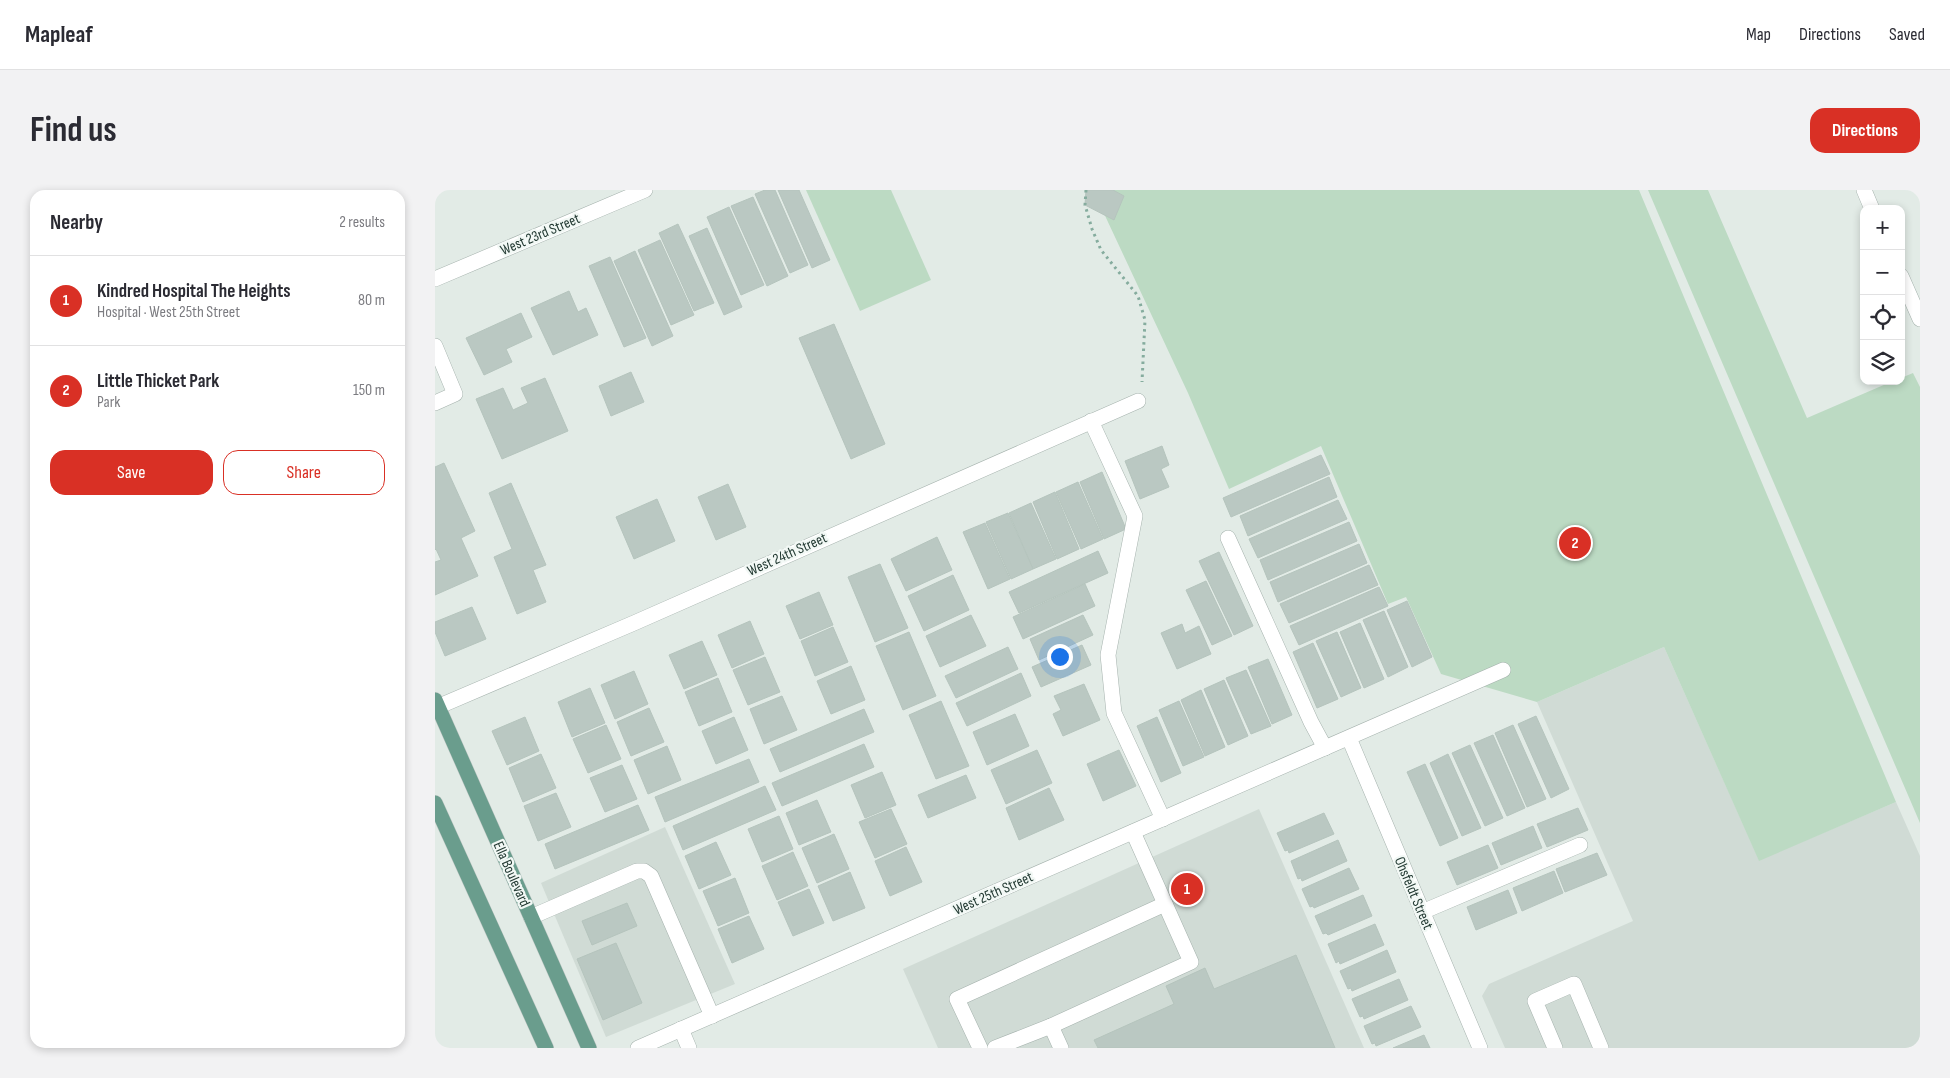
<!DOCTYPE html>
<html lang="en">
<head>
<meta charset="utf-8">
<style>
	body { margin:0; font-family:"Sofia Sans Condensed",sans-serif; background:#f2f2f3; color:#2b2b33 }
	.controls { position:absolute; right:15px; top:15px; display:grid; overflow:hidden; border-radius:10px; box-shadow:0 2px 8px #0003 }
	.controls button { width:45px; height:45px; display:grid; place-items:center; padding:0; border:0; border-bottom:1px solid #e1e1e2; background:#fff; color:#2b2b33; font:25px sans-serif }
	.you { position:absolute; left:624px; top:466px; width:18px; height:18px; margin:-12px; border:4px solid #fff; border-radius:50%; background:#1a73e8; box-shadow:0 0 0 8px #1a73e833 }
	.badge { display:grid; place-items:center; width:32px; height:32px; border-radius:50%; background:#d93025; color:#fff; font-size:16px; font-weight:700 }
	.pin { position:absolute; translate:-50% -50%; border:2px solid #fff; box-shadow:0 1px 5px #0006 }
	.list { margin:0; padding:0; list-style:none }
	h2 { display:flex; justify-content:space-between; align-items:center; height:65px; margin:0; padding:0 20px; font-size:21px }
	h2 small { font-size:16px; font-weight:400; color:#7c7c81 }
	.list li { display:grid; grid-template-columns:32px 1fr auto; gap:15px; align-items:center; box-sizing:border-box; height:90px; padding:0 20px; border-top:1px solid #e1e1e2 }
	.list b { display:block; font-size:19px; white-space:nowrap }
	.list p { margin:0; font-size:16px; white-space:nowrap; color:#7c7c81 }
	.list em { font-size:16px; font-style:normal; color:#7c7c81 }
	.actions { display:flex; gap:10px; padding:15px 20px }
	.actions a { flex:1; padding:11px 0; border:1px solid #d93025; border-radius:15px; text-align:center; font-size:18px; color:#d93025 }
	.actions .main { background:#d93025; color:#fff }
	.icon { flex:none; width:28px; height:28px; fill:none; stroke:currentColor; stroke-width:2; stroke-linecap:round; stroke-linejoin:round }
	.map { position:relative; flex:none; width:1485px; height:858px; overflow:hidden; border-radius:15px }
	header { display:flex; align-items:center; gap:30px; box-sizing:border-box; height:70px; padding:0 25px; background:#fff; border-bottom:1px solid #e1e1e2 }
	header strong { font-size:24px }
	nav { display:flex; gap:28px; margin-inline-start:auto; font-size:18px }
	.intro { display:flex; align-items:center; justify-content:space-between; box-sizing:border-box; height:120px; padding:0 30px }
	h1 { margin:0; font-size:35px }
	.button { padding:12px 22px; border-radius:15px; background:#d93025; color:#fff; font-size:18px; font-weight:700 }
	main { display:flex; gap:30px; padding:0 30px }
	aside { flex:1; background:#fff; border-radius:15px; box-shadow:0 2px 8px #0003 }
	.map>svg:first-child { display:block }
	.built { fill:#d0dbd5 }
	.green { fill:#bcdac3 }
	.building { fill:#bac8c2; stroke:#b5c4bd }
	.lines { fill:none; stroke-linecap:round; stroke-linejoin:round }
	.minor-casing { stroke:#a5b2ad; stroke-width:16 }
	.major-casing { stroke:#c1c8c6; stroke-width:16 }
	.path { stroke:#85ac9e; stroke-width:3; stroke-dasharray:2.5 4; stroke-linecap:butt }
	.minor { stroke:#fff; stroke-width:15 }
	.major { stroke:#6a9d8d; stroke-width:15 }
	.labels { text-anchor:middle; stroke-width:4.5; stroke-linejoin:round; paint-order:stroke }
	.street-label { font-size:15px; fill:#233a33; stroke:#f2f8f5 }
</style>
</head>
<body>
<header>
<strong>Mapleaf</strong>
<nav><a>Map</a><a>Directions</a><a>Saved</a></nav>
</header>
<div class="intro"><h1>Find us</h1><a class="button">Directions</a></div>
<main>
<aside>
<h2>Nearby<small>2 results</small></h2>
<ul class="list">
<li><span class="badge">1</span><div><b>Kindred Hospital The Heights</b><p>Hospital · West 25th Street</p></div><em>80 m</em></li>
<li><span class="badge">2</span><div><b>Little Thicket Park</b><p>Park</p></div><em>150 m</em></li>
</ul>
<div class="actions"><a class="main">Save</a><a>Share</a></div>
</aside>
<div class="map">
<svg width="1485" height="858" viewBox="0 0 1485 858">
	<rect width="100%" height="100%" fill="#e2ebe6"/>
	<g class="built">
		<polygon points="1229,457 1324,670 1461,612 1485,666 1485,858 1070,858 1047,806 1054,794 1198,731 1102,512"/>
		<polygon points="824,619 929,858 503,858 468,779"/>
		<polygon points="230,637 300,794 171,847 106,693"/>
	</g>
	<g class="green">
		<polygon points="371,0 456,0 496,90 425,121"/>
		<polygon points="658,0 1204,0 1461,612 1324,671 1229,457 1102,512 1006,484 971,407 953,414 886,256 794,299 753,203"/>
		<polygon points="1213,0 1273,0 1372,228 1458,191 1466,191 1466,188 1478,183 1485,197 1485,633"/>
	</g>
	<g class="building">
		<polygon points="330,0 340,0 373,75 355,83 320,4"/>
		<polygon points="343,0 364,0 395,70 377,78"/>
		<polygon points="651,0 678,0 689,6 679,30 650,15"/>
		<polygon points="318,7 353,86 332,96 296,16"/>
		<polygon points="294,17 329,95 306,105 272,27"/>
		<polygon points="243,34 279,113 259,121 224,43"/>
		<polygon points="272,38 307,117 289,125 254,46"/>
		<polygon points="225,50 259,125 236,135 203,60"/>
		<polygon points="200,61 238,146 217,156 179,71"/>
		<polygon points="175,67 211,148 189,157 154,76"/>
		<polygon points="134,101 143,122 151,118 163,145 118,165 96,118"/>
		<polygon points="86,123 97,147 71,159 77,172 49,185 31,148"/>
		<polygon points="399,134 450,254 416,269 364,148"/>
		<polygon points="196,182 209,212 176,226 164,196"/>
		<polygon points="110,188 133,241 67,269 41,209 68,198 78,220 93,213 86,198"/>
		<polygon points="727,256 734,275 726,279 734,297 705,309 690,271"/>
		<polygon points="886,265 895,284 796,327 788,308"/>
		<polygon points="9,273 40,341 26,348 43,386 0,405 0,372 6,370 1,359 0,360 0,277"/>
		<polygon points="667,282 691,339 669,349 645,292"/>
		<polygon points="894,287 902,307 813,346 805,326"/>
		<polygon points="643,292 668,349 646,359 621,302"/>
		<polygon points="76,293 111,375 98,380 111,412 82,424 59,367 77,359 54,303"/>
		<polygon points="293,294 311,337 281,350 263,307"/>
		<polygon points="620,302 644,359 622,369 598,312"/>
		<polygon points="222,309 240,351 199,369 181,327"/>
		<polygon points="903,310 912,329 823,368 814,349"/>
		<polygon points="596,313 621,369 598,379 574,323"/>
		<polygon points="573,323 598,379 576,389 551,332"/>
		<polygon points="914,332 922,351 833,390 825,370"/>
		<polygon points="550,333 575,389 553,399 528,342"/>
		<polygon points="502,347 517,380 471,401 456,369"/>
		<polygon points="924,354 932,373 843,412 835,392"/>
		<polygon points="663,361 673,383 584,423 574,402"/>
		<polygon points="784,362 818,436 799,445 764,371"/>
		<polygon points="445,374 473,438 440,452 413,387"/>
		<polygon points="934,375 943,395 854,433 845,414"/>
		<polygon points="518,385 534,420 489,441 473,406"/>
		<polygon points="771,391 797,446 777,455 751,400"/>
		<polygon points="650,394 660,416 588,449 578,427"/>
		<polygon points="944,397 953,416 864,455 855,436"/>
		<polygon points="384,402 398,435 365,449 351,416"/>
		<polygon points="972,411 997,467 977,477 952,420"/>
		<polygon points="37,417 51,449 10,466 0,442 0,432"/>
		<polygon points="949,421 973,477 953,487 928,430"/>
		<polygon points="536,425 551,456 505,477 491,446"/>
		<polygon points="648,425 658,445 604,470 595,449"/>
		<polygon points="315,431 329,464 297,478 283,445"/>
		<polygon points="925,433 949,489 929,498 905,442"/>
		<polygon points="747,434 750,443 764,436 776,464 742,479 726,443"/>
		<polygon points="398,437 413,472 380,486 366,451"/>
		<polygon points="474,442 501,506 468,520 441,456"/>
		<polygon points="902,442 926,498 906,507 881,451"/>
		<polygon points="267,451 282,485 249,499 234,465"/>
		<polygon points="878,453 903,509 882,518 858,462"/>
		<polygon points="647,455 656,475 606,497 597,477"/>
		<polygon points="573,457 583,479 521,508 510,486"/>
		<polygon points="330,467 345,502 313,515 298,480"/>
		<polygon points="833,469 857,525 837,534 813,477"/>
		<polygon points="416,476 430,510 396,524 382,491"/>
		<polygon points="811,480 836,536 816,544 791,488"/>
		<polygon points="199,481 213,514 180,529 166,495"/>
		<polygon points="586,483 596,506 532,536 521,513"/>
		<polygon points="283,488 297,522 264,536 250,502"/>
		<polygon points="789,490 813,546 793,555 769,499"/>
		<polygon points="649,494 665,530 628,546 618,524 626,520 619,506"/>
		<polygon points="155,498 170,533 137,547 123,512"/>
		<polygon points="766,500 790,557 770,566 746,510"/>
		<polygon points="347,506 362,540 329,554 315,519"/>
		<polygon points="506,511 534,576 501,589 474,525"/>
		<polygon points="744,511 769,567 748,576 724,520"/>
		<polygon points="214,518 229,552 196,566 182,532"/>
		<polygon points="429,519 439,542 345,582 335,559"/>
		<polygon points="580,524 594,556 552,575 538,542"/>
		<polygon points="1101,526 1134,599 1116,608 1083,534"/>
		<polygon points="90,527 104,561 72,575 57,541"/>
		<polygon points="299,527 313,560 281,574 267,541"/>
		<polygon points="722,527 746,583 726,592 702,536"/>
		<polygon points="171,535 186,569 153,583 138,549"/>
		<polygon points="1078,535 1111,609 1092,617 1060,543"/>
		<polygon points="1058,545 1090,618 1072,626 1039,553"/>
		<polygon points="429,554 439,577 347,616 337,593"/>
		<polygon points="1035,555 1068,628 1050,636 1017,563"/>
		<polygon points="232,556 246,590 213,604 199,570"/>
		<polygon points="602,560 617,593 571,614 556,580"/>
		<polygon points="684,560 701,596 668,611 652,574"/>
		<polygon points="106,564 121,598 88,612 74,578"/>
		<polygon points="1013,564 1046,638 1027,646 995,573"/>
		<polygon points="314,569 324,592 230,632 220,607"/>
		<polygon points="990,574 1023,648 1005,656 972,582"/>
		<polygon points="187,575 202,609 170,622 155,588"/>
		<polygon points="447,582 461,615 430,628 416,595"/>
		<polygon points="531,585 541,608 493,628 483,605"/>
		<polygon points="330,596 341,620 248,660 238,636"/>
		<polygon points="614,598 629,630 584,650 571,618"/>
		<polygon points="121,603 136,637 103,651 89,616"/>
		<polygon points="382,610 396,642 364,655 351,623"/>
		<polygon points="203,615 214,640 120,679 110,654"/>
		<polygon points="1143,618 1153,640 1112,657 1102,634"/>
		<polygon points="456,619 472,654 440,668 424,632"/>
		<polygon points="889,623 899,644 854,663 853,660 850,661 842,643"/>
		<polygon points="344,626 358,659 327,672 313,639"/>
		<polygon points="1098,636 1107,658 1066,675 1057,653"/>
		<polygon points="399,644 414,679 382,693 367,658"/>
		<polygon points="903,650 912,671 867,691 866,688 863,689 856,671"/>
		<polygon points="281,652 296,685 264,699 250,666"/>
		<polygon points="1053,655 1063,678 1022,695 1012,672"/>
		<polygon points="471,657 487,692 455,706 440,671"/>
		<polygon points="358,662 373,696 342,710 327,676"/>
		<polygon points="1162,663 1172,685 1130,702 1121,679"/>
		<polygon points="914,678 924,699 879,718 878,716 875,717 867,699"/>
		<polygon points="1119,681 1128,703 1087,721 1078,698"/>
		<polygon points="415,682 430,718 398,731 383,696"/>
		<polygon points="300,688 314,723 283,736 268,701"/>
		<polygon points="374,699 389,733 358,746 343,712"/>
		<polygon points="1073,700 1082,723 1041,740 1032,717"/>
		<polygon points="928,705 937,726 893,745 891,743 888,744 880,726"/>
		<polygon points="192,713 202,736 157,755 147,731"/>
		<polygon points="314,726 329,759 297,773 283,739"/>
		<polygon points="940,734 949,755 905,774 904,771 901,773 893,754"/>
		<polygon points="181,753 207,813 168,830 142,769"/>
		<polygon points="952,760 961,782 917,801 916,798 913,799 905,781"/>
		<polygon points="861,765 900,858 663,858 659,850 739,814 731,796 770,778 779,799"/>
		<polygon points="964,789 973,810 929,829 928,826 925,827 917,809"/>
		<polygon points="976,816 986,837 941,856 940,853 937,854 929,836"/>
		<polygon points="989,845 995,858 958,858"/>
	</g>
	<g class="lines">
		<g class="minor-casing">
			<g id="minor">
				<polyline points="1429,0 1437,19"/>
				<polyline points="1466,86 1485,129"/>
				<polyline points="0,89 210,0"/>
				<polyline points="0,156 20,204 0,213"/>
				<polyline points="656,231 700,326 673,465 679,523 728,629"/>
				<polyline points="793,348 876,532 890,558"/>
				<polyline points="0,518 199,433 703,211"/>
				<polyline points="914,548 1045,858"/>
				<polyline points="987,722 1145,655"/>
				<polyline points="96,727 202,681 209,681 216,686 277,826"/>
				<polyline points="246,839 254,858"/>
				<polyline points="203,858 1068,480"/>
				<polyline points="545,858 522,809 730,714"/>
				<polyline points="560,858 616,836"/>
				<polyline points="626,858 616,836 756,772 698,642"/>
				<polyline points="1120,858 1100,811 1139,794 1166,858"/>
			</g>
		</g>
		<g class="major-casing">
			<g id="major">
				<polyline points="0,510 154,858"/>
				<polyline points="0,613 111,858"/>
			</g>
		</g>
		<polyline class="path" points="651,0 650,15 657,39 666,60 703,106 710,130 707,192"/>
		<use href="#minor" class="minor"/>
		<use href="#major" class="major"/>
	</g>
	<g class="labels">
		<g class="street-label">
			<text transform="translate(105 44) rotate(-23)" y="5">West 23rd Street</text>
			<text transform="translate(352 364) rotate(-24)" y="5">West 24th Street</text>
			<text transform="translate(77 684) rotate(66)" y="5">Ella Boulevard</text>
			<text transform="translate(558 703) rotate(-24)" y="5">West 25th Street</text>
			<text transform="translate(979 703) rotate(67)" y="5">Ohsfeldt Street</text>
		</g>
	</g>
</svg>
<div class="controls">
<button>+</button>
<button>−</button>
<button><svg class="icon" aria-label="locate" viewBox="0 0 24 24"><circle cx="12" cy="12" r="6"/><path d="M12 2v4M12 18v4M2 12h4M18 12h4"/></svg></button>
<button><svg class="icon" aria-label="layers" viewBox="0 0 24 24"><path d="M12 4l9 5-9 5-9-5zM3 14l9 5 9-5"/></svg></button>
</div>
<div class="you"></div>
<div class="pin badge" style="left:752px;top:699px">1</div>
<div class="pin badge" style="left:1140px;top:353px">2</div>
</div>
</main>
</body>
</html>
